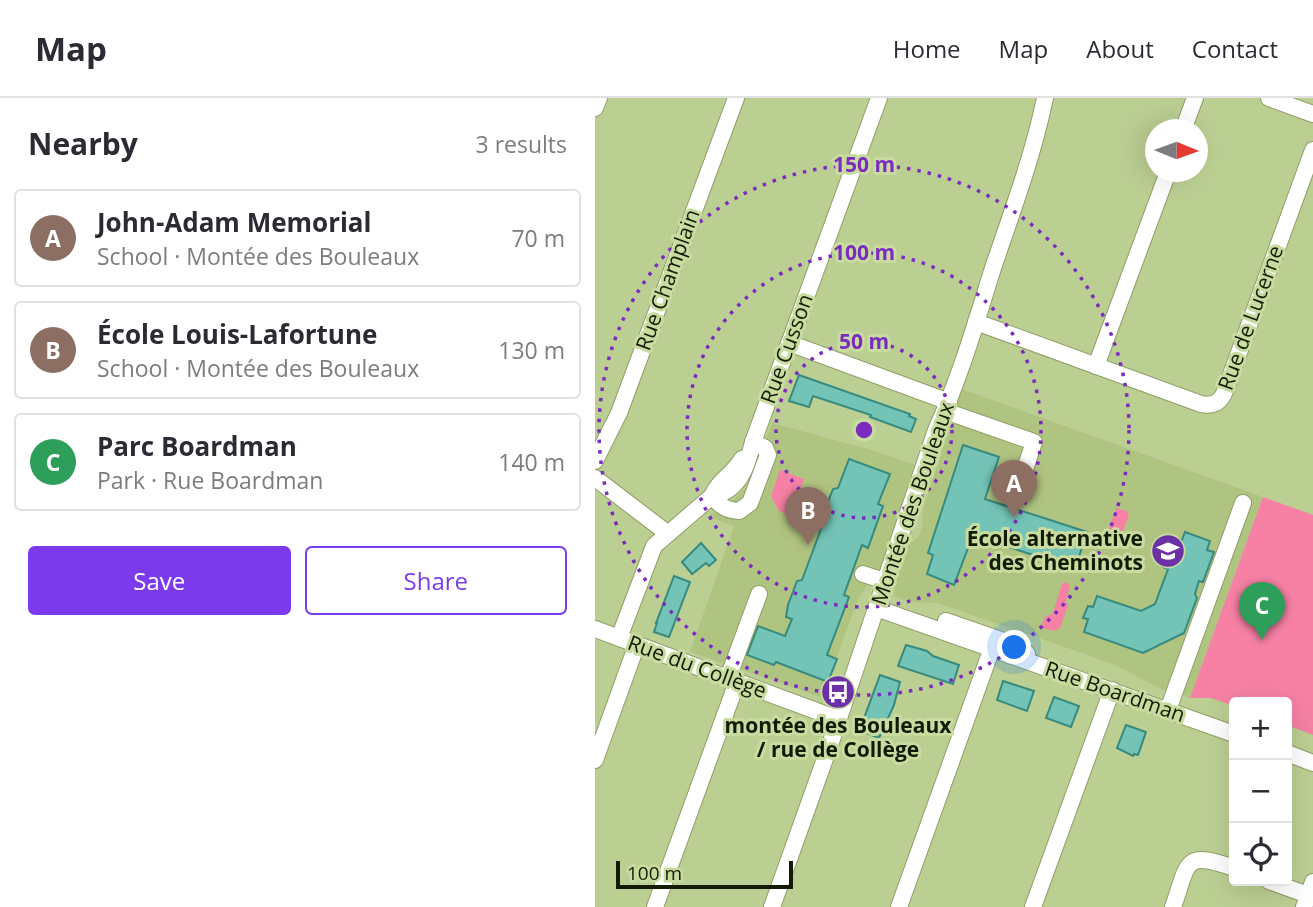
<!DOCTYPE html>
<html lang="en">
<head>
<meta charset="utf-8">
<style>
	body { margin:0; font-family:"Open Sans",sans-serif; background:#f7f7f7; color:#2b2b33 }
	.controls { position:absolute; right:21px; bottom:21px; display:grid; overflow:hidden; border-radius:7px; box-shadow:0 7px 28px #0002 }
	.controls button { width:63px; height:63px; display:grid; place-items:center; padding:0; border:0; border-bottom:2px solid #e1e1e2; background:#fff; color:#2b2b33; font:35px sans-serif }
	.compass { position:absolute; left:550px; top:21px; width:63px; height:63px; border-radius:50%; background:#fff; box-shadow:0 7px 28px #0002; rotate:91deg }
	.scale { position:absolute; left:21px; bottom:18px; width:177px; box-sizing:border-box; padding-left:7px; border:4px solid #141b04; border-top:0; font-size:19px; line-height:24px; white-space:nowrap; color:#141b04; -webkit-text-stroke:5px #c9dca0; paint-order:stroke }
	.you { position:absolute; left:420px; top:550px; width:24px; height:24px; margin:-18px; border:5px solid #fff; border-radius:50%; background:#1a73e8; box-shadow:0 0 0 10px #1a73e833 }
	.badge { display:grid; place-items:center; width:46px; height:46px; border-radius:50%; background:#7c3aed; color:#fff; font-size:23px; font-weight:700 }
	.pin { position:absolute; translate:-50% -58px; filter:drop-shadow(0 2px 4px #0008) }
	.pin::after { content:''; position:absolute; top:37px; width:24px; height:21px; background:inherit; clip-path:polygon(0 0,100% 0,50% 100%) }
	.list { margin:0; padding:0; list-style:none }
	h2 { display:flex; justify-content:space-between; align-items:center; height:91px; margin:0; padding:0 28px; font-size:30px }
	h2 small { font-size:23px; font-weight:400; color:#7c7c81 }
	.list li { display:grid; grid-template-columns:46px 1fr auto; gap:21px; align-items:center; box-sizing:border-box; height:98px; margin:0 14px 14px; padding:0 14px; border:2px solid #e1e1e2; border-radius:7px }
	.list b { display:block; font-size:26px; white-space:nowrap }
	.list p { margin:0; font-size:23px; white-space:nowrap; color:#7c7c81 }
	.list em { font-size:23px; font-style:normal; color:#7c7c81 }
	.actions { display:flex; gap:14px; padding:21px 28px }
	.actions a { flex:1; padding:16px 0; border:2px solid #7c3aed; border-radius:7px; text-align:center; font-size:24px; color:#7c3aed }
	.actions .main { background:#7c3aed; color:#fff }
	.icon { flex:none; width:38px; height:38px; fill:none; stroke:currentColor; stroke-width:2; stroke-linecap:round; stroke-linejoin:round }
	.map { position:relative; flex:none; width:718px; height:809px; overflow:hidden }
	header { display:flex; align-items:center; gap:42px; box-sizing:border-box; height:98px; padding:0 35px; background:#fff; border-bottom:2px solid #e1e1e2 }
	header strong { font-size:33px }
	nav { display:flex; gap:38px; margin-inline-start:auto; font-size:24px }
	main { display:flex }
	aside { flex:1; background:#fff }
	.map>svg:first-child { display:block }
	.built { fill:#b0c481 }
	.green { fill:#f681a4 }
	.building { fill:#73c3b6; stroke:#378a7e; stroke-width:2 }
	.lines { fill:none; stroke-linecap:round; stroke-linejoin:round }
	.minor-casing { stroke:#8e9f66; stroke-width:18 }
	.minor { stroke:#fff; stroke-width:16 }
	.ring { fill:none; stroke:#7b2cbf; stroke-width:3.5; stroke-dasharray:3.5 7 }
	.labels { text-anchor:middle; stroke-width:6; stroke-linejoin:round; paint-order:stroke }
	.street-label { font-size:21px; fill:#141b04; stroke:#c9dca0 }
	.poi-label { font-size:21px; font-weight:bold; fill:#141b04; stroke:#c9dca0; text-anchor:end }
	.centre { fill:#7b2cbf; stroke:#c9dca0; stroke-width:3.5 }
	.ring-label { font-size:21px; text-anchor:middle; font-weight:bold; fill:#7b2cbf; stroke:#c9dca0; stroke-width:6; stroke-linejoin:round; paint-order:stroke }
</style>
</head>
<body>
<header>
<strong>Map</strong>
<nav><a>Home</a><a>Map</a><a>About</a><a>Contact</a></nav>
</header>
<main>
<aside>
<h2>Nearby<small>3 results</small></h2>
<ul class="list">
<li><span class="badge" style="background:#8d6e63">A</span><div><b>John-Adam Memorial</b><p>School · Montée des Bouleaux</p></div><em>70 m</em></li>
<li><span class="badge" style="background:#8d6e63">B</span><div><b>École Louis-Lafortune</b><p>School · Montée des Bouleaux</p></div><em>130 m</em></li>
<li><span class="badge" style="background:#2e9e5b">C</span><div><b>Parc Boardman</b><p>Park · Rue Boardman</p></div><em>140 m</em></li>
</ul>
<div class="actions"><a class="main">Save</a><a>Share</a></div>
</aside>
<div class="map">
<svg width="718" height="809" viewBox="0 0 718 809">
	<rect width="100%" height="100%" fill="#bccf93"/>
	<g class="built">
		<polygon points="367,291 668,399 595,600 564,590 522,568 493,557 342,505 317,504 299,498 300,486 312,448 324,438 328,425 327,414"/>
		<polygon points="177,325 280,353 320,367 280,487 272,487 263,501 233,584 234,602 95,554 139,428 113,418 136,404 154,387"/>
	</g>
	<g class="green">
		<polygon points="185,372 209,381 196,418 184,413 176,398"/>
		<polygon points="668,399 718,417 718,637 692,627 692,604 639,604 639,608 616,600 595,600"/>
		<polygon points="521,410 531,413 534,417 522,448 509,444 510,442"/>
		<polygon points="471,484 475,488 471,503 473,508 465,530 459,533 446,529 450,519 458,515 467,486"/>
	</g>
	<g class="building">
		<polygon points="204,277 315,316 314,318 321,321 316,334 275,319 276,317 218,298 214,309 194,303"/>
		<polygon points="368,347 404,359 390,401 492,434 480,471 378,437 359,487 332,476 338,457 333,455"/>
		<polygon points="254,361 295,376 283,406 288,408 273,450 267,447 249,497 254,499 232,557 242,561 233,584 181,564 179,567 152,557 163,528 190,538 197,521 191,519 193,507 202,483 207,482 233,412 231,409 238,391 243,390"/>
		<polygon points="590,434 615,443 612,452 619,454 608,484 604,483 600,496 602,500 589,535 548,555 489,534 493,521 488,520 493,508 498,509 502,498 546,513 560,506 573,471 568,469 579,439 587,442"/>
		<polygon points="106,445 121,462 114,468 111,465 97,476 87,464"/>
		<polygon points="79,478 95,484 74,539 59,534 62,525 61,525"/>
		<polygon points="311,547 332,553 338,558 364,567 358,586 303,568"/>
		<polygon points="285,577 305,584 299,607 284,640 266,633 265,631"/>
		<polygon points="408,583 439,593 432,613 402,602"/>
		<polygon points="459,599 484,608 476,629 451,620"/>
		<polygon points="531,627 551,634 543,657 539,656 538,658 522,650"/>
	</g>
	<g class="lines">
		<g class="minor-casing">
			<g id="minor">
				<polyline points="674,0 718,16"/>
				<polyline points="0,10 4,0"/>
				<polyline points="588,32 600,0"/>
				<path d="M381,224L606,306C618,309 626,304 630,293L718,52"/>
				<polyline points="194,245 354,304"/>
				<polyline points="501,268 573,74"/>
				<polyline points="350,313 439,344 420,401"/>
				<polyline points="0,363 24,315 141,0"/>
				<polyline points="0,380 72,435"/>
				<path d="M117,398C125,408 131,412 144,413L155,405L173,357L170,350L158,344"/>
				<path d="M117,398C125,380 138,377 147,361"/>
				<polyline points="268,476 290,483"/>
				<polyline points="281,510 639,636"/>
				<polyline points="351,523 426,549 432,556 430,562"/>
				<polyline points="0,531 243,621"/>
				<path d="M24,540L59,448L117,398C145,393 152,368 158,344L284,0"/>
				<polyline points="133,580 164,496"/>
				<polyline points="573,612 648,405"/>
				<polyline points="692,655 718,665"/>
				<polyline points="0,662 42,546"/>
				<polyline points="674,783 713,797"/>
				<polyline points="60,809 142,584"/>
				<path d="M177,809L237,641L341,332C365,280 381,224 398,170C417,114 438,58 450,0"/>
				<polyline points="304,809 397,550"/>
				<polyline points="438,809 517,592"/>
				<path d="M578,809C594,764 588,752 639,770"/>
				<polyline points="709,809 718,784"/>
			</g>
		</g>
		<use href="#minor" class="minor"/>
	</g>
	<g class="ring">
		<circle cx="269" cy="332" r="88"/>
		<circle cx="269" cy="332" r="177"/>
		<circle cx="269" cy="332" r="265"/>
	</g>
	<defs>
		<g id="school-disc" transform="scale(1.75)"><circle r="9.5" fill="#6c31a7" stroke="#c9dca0"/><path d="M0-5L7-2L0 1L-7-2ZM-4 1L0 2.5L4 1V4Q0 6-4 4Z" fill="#fff"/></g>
		<g id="bus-disc" transform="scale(1.75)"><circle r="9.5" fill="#6c31a7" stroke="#c9dca0"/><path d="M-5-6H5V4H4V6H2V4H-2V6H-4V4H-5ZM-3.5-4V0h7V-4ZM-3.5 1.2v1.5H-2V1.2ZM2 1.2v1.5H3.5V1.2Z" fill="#fff"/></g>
	</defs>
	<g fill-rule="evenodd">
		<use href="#school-disc" x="573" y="453"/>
		<use href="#bus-disc" x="243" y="594"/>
	</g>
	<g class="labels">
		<g class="street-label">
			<text transform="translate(73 182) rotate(-70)" y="7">Rue Champlain</text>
			<text transform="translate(656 220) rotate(-70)" y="7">Rue de Lucerne</text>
			<text transform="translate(192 251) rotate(-70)" y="7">Rue Cusson</text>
			<text transform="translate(318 406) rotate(-71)" y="7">Montée des Bouleaux</text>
			<text transform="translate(102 569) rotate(20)" y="7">Rue du Collège</text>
			<text transform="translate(520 594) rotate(19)" y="7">Rue Boardman</text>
		</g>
		<g class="poi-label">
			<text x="548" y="448">École alternative<tspan x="548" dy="24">des Cheminots</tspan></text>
			<text x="243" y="635" text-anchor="middle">montée des Bouleaux<tspan x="243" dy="24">/ rue de Collège</tspan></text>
		</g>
	</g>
	<circle cx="269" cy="332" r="10" class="centre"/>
	<g class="ring-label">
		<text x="269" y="74">150 m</text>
		<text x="269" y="162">100 m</text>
		<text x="269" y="251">50 m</text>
	</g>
</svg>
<div class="controls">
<button>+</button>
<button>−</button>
<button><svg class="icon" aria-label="locate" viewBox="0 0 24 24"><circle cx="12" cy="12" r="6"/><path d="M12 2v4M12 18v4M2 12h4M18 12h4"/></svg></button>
</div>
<svg class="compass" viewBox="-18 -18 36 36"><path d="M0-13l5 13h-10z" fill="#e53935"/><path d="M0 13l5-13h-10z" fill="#7c7c81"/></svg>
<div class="scale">100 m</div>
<div class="you"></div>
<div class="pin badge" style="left:419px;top:420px;background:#8d6e63">A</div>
<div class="pin badge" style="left:213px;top:447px;background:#8d6e63">B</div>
<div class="pin badge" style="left:667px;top:542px;background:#2e9e5b">C</div>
</div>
</main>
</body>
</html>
